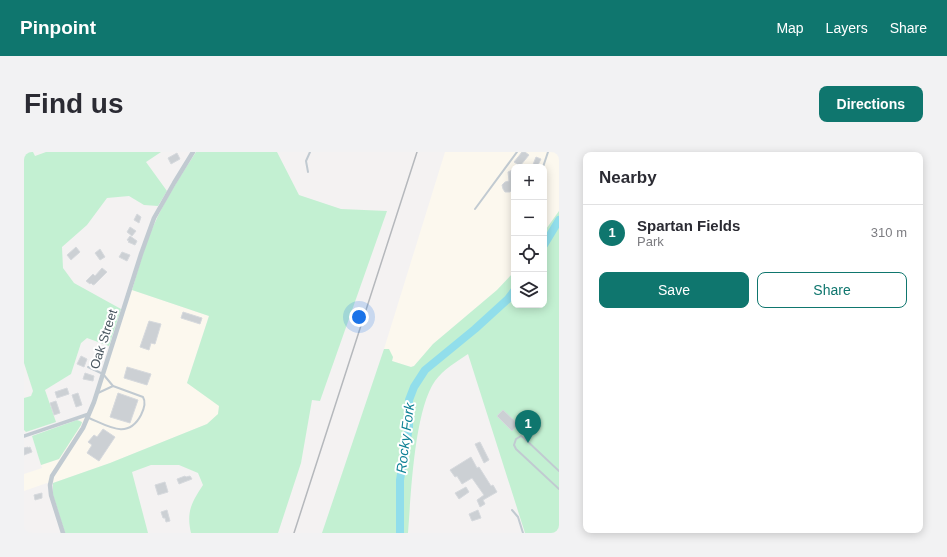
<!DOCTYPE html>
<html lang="en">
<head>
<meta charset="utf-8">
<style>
	body { margin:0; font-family:Helvetica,sans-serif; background:#f2f2f3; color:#2b2b33 }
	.controls { position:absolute; right:12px; top:12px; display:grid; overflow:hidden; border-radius:8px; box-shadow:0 2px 10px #0003 }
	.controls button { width:36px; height:36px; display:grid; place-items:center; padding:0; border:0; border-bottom:1px solid #e1e1e2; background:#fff; color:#2b2b33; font:20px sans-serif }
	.you { position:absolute; left:335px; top:165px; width:14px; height:14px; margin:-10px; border:3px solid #fff; border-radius:50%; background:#1a73e8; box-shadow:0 0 0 6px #1a73e833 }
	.badge { display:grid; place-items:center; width:26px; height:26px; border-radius:50%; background:#0f766e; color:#fff; font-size:13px; font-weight:700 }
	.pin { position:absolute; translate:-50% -33px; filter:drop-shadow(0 1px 2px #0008) }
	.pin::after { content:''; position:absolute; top:21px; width:14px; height:12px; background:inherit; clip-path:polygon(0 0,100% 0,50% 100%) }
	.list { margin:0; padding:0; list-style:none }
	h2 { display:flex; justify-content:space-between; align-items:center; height:52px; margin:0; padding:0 16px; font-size:17px }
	h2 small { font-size:13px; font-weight:400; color:#7c7c81 }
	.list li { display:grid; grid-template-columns:26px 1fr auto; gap:12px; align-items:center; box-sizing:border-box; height:56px; padding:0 16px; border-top:1px solid #e1e1e2 }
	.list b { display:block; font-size:15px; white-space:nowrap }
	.list p { margin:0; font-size:13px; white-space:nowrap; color:#7c7c81 }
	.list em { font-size:13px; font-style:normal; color:#7c7c81 }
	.actions { display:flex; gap:8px; padding:12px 16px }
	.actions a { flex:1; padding:9px 0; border:1px solid #0f766e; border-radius:8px; text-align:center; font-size:14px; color:#0f766e }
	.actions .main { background:#0f766e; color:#fff }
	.icon { flex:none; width:22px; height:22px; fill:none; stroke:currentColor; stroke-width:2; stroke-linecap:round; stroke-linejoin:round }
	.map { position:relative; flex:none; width:535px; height:381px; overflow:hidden; border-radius:8px }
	header { display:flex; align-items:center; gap:24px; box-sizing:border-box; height:56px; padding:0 20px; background:#0f766e; color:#fff }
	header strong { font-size:19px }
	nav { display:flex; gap:22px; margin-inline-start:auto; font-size:14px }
	.intro { display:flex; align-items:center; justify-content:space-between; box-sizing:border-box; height:96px; padding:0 24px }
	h1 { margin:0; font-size:28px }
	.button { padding:10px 18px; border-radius:8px; background:#0f766e; color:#fff; font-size:14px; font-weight:700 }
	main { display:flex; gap:24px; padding:0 24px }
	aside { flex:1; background:#fff; border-radius:8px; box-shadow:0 2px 10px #0003 }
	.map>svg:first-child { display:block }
	.commercial { fill:#fcf8ee }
	.green { fill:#c3f0d2 }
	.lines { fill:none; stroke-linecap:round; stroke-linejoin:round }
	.river { stroke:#91deeb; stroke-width:8 }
	.building { fill:#ccd0d4; stroke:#d6d9dd }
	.service { stroke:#c1cad1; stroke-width:2 }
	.minor { stroke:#c1cad1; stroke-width:3.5 }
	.tertiary { stroke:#c1cad1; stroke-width:4.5 }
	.rail { stroke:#b5b8bc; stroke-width:1.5 }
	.labels { text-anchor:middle; stroke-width:4; stroke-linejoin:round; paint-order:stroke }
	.street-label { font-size:13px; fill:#4a5760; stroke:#fff }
	.water-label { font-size:14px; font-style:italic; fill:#0f8296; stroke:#fff }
</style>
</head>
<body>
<header>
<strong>Pinpoint</strong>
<nav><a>Map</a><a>Layers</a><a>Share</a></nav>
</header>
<div class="intro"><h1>Find us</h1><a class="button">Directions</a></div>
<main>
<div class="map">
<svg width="535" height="381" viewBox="0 0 535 381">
	<rect width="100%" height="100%" fill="#f4f2f2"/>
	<g class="commercial">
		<polygon points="421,0 535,0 535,59 520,80 520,15 490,15 490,120 473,138 409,192 390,214 387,215 368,209 369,205 360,197"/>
		<polygon points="108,138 185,164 163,231 196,254 194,263 183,272 86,311 29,331 23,331 0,339 0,322 18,316 17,313 35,307 57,273 58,271 56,268 53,268 67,263 77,235"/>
	</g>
	<g class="green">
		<polygon points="0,0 9,0 11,4 22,0 137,0 122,10 143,39 134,54 120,53 105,44 83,46 63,73 38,95 39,116 50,131 97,157 85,194 63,186 57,191 47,222 21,238 32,270 2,280 0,278 0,246 7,244 9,239 0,211"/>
		<path d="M172,0H253L275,43L317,57L363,59L296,249L288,248L277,311L254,381H167C162,359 168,350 179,333L174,321L155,313H127L108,320L124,381H41L29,343V331L86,311L183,272L194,262L195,254L163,231L185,164L108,138C115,114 122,89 133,66C144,43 158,22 172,0Z"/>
		<path d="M535,59V381H501L444,202C432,210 420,217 411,229C390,259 387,343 384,381H298L360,197H365L369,205L368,209L387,215L390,214L409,192L473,138L490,120V153H520V80Z"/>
		<polygon points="53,268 58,270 57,273 35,307 17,313 8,284"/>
	</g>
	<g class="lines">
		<g class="river">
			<polyline points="520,93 535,68"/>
			<polyline points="376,381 376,328 385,275 385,248 390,235 401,218 451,177 484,147 490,139"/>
		</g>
	</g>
	<g class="building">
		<polygon points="498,0 501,0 505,3 496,14 490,10"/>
		<polygon points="153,1 156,7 147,12 144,6"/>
		<polygon points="512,5 517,7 513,15 508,15"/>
		<polygon points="490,17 489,37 486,40 481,40 479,37 478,33 481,30 485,29 484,20"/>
		<polygon points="113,62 117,65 115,71 110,68"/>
		<polygon points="106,75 112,79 108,84 103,80"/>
		<polygon points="106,84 113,89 111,93 104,90 105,89 103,88"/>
		<polygon points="52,95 56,100 47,108 43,103"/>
		<polygon points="76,97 81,105 76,108 71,101"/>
		<polygon points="98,100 106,103 103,109 95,105"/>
		<polygon points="78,116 83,120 71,132 69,133 67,131 66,132 62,129 69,122 71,124"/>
		<polygon points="159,160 178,166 176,172 157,166"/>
		<polygon points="125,169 137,172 131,192 127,191 125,198 116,195"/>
		<polygon points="57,204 63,207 60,215 53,212"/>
		<polygon points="103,215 127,222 123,233 100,226"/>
		<polygon points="61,221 70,224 69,229 59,227"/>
		<polygon points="43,236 45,242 33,246 31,240"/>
		<polygon points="54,241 58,253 52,255 48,243"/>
		<polygon points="94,241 114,248 106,271 86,265"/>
		<polygon points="32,249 36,261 30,263 26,251"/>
		<polygon points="479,258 494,272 488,279 473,264"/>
		<polygon points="79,277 91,285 75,309 63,301 68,293 64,290 70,283 73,285"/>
		<polygon points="456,290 465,308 460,311 451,292"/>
		<polygon points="4,295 4,296 6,295 8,300 0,303 0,296"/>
		<polygon points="447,305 453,316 455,315 467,334 469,333 473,340 459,348 461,352 456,355 453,348 460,343 448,326 438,332 433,324 431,325 426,318"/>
		<polygon points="161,324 162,325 166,324 168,327 155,332 153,327"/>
		<polygon points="141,330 144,340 134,343 131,333"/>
		<polygon points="442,335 445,340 435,347 431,341"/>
		<polygon points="18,341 18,346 11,348 10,343"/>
		<polygon points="143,358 146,369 142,370 141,366 139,366 137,360"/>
		<polygon points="454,358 457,366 448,369 445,362"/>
	</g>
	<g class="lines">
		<g class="service">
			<polyline points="519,15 524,0"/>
			<polyline points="284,20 282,9 286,0"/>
			<polyline points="451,57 493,0"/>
			<path d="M64,215L79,222L89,234L119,245C122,250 120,257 117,263C104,288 84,274 65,266"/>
			<polyline points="74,241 89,234"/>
			<polyline points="535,319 500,286 497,284 492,287 490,293 492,297 535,337"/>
			<polyline points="488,358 494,365 499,381"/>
		</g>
		<polyline class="minor" points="0,284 65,262"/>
		<polyline class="tertiary" points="39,381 27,343 26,333 28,324 59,276 70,250 117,102 130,66 150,31 169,0"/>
		<polyline class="rail" points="270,381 393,0"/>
	</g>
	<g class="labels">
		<g class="street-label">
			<text transform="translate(79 187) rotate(-72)" y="5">Oak Street</text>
		</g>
		<g class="water-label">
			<text transform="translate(381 286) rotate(-83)" y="5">Rocky Fork</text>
		</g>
	</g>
</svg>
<div class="controls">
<button>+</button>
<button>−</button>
<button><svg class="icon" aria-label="locate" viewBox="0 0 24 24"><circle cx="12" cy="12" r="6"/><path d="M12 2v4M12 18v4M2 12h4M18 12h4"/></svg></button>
<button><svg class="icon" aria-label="layers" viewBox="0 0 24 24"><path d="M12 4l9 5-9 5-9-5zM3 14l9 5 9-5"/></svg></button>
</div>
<div class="you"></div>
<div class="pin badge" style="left:504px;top:291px">1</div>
</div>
<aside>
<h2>Nearby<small></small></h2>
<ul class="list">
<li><span class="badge">1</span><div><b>Spartan Fields</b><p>Park</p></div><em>310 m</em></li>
</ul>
<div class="actions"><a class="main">Save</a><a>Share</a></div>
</aside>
</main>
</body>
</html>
